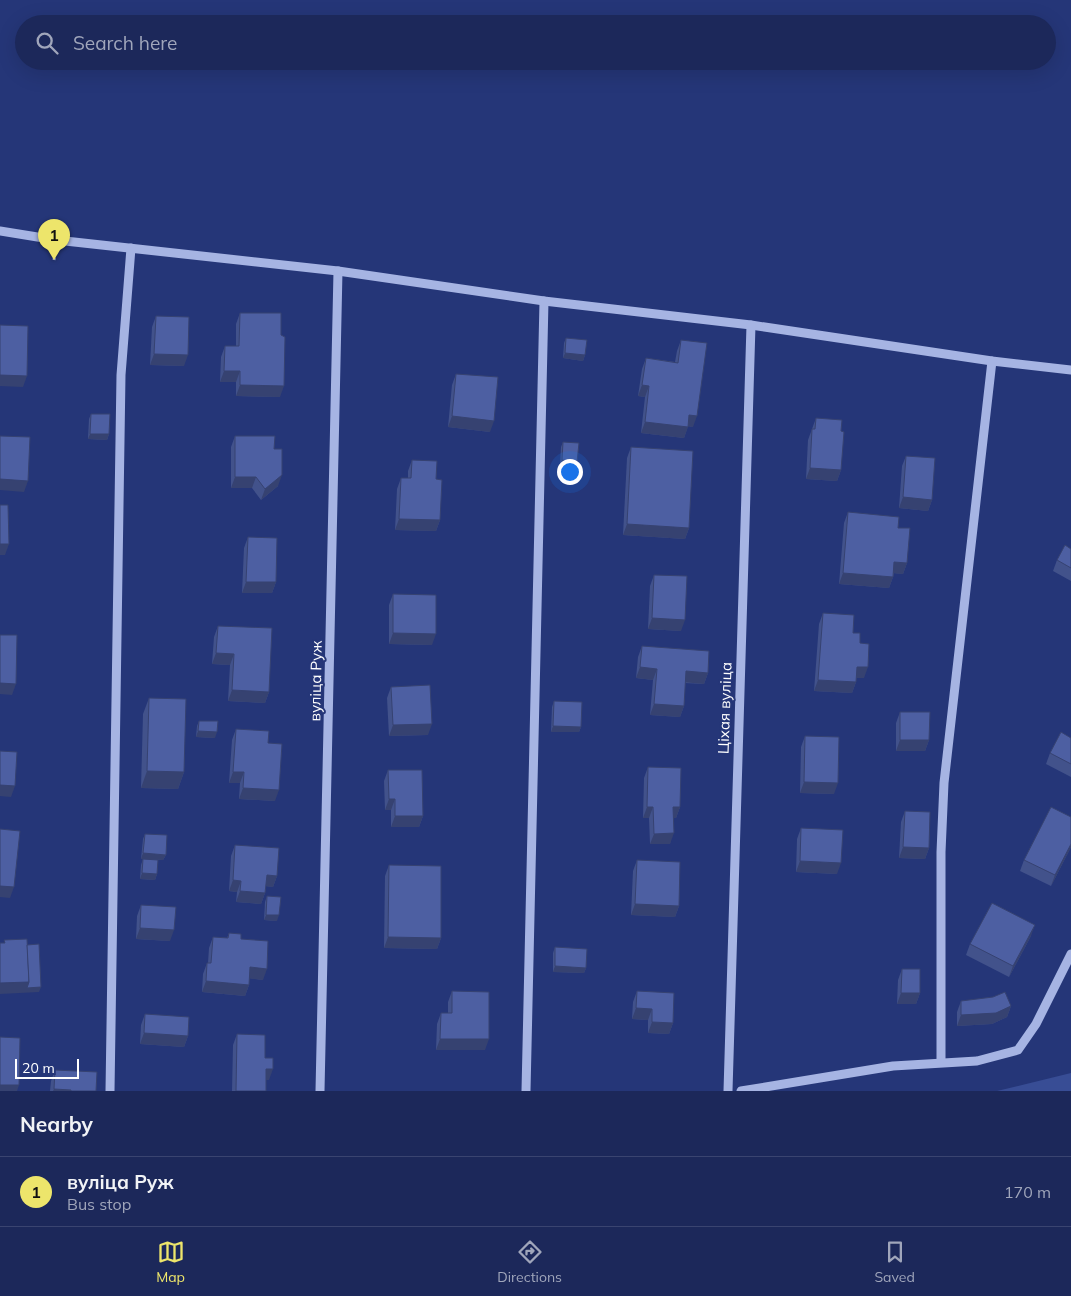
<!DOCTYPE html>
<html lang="en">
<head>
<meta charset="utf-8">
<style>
	body { margin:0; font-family:Mulish,sans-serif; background:#293463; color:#f1f3f6 }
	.scale { position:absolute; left:15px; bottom:12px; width:64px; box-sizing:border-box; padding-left:5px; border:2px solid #fff; border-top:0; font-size:14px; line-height:18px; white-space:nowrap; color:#fff; -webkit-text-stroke:4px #253678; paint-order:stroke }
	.you { position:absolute; left:569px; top:471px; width:18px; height:18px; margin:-12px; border:4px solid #fff; border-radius:50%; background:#1a73e8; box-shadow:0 0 0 8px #1a73e833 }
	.badge { display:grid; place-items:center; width:32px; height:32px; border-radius:50%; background:#ede56b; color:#111; font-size:16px; font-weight:700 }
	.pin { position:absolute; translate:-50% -41px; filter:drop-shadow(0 1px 2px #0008) }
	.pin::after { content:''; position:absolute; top:26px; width:18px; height:15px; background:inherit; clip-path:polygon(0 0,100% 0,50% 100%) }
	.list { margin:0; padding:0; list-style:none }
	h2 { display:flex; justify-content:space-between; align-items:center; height:65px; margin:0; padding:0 20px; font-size:21px }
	h2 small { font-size:16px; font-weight:400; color:#a0a6bb }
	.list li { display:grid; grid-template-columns:32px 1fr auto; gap:15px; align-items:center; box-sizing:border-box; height:70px; padding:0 20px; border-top:1px solid #3a4470 }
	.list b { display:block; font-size:19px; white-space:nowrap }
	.list p { margin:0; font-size:16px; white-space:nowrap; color:#a0a6bb }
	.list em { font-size:16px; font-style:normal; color:#a0a6bb }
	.icon { flex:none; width:28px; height:28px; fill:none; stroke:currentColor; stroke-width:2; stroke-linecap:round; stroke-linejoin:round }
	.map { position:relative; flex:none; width:1071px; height:1091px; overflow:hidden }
	.search { position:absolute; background:#1c285a; box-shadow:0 5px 20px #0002; left:15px; right:15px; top:15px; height:55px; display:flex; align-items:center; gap:12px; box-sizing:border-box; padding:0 18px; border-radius:28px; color:#a0a6bb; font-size:19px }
	.sheet { height:135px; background:#1c285a }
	nav { display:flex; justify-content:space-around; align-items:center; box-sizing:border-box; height:70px; border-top:1px solid #3a4470; background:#1c285a; font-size:14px; color:#a0a6bb }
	nav a { display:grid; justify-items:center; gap:2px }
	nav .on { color:#ede56b }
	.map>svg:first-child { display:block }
	.green { fill:#384d95 }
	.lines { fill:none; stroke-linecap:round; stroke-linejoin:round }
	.path { stroke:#a6b4e3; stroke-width:3; stroke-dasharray:2.5 4; stroke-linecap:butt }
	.minor { stroke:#a6b4e3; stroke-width:9 }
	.wall { fill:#42528b }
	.shaded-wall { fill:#364271 }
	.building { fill:#4d5fa2; stroke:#364271 }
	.labels { text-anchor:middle; stroke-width:4; stroke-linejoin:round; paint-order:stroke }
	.street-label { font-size:15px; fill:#fff; stroke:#253678 }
</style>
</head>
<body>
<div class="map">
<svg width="1071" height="1091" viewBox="0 0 1071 1091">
	<rect width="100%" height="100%" fill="#253678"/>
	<polygon class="green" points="1071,1073 1071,1091 997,1091"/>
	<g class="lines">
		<polyline class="path" points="54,260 55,253"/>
		<g class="minor">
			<polyline points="0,231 56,240 338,271 544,301 751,325 992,361 1071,370"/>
			<polyline points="941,1062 941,852 944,783 992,361"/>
			<polyline points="110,1091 121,375 131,248"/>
			<polyline points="320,1091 338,271"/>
			<polyline points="526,1091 544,301"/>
			<polyline points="728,1091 751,325"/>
			<polyline points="741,1091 893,1066 977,1061 1018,1050 1036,1024 1071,954"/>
		</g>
	</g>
	<g class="wall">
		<polygon points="240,313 280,397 236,396 236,382 220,382 221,357 225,346 236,346 236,324"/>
		<polygon points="156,316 184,366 150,365 152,327"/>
		<polygon points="566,338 585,355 583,361 563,358 564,343"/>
		<polygon points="681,340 693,427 688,426 684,438 641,433 645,397 638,396 642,369 646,358 675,362 677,351"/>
		<polygon points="456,374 490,432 448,427 452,385"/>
		<polygon points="91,414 109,434 107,440 88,439 89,419"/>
		<polygon points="816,418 841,431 841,470 837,481 806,479 808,440"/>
		<polygon points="235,436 274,449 278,486 261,500 252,488 231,488 231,447"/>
		<polygon points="563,442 577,462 575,467 560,466 561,447"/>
		<polygon points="631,447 689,528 685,539 623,535 627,458"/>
		<polygon points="906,456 932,500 928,511 899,508 902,466"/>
		<polygon points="412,460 436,479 440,520 436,531 395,530 397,489 401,478 408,478 408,471"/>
		<polygon points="848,512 898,528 907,563 903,574 894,573 893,577 889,588 839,584 844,523"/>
		<polygon points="248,537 276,582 272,593 242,593 244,548"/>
		<polygon points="1071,549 1071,581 1053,571 1057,560"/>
		<polygon points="654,575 681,631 648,629 650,586"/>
		<polygon points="393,594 432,645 389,644 389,605"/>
		<polygon points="823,613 853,633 860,643 864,678 856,678 856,682 852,693 814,691 819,624"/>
		<polygon points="218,626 269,692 265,703 228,701 230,665 212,664 214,637"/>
		<polygon points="642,646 708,673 704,684 685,683 684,706 680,717 650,715 653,680 636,678 638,657"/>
		<polygon points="391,687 428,735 389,736 387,698"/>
		<polygon points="149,698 184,772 178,789 141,788 143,714"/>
		<polygon points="554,701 581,727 579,732 551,732 552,707"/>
		<polygon points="900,712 929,740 925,751 896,751 896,723"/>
		<polygon points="199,721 215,738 196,737 197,726"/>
		<polygon points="236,729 268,743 275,801 239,799 240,783 229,783 232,740"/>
		<polygon points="805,736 834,794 800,793 801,747"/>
		<polygon points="1071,738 1071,777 1046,764 1050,753"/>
		<polygon points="648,767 680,807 676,818 674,818 670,844 650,844 649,818 643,818 644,778"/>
		<polygon points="388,770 423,816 419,827 391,827 391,810 385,810 384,781"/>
		<polygon points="905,811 929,848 925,859 899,858 901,822"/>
		<polygon points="1071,817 1071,847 1051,886 1020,871 1024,860"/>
		<polygon points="801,828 837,874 796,872 797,839"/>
		<polygon points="145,834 166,855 163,860 141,859 143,839"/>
		<polygon points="235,845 277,876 273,887 266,886 265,893 261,904 236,902 237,892 229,891 231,856"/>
		<polygon points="143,859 157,874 155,880 140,879 141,865"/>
		<polygon points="637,860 679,906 675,917 631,915 633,871"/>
		<polygon points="389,865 441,938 437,949 384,948 385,876"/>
		<polygon points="267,896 277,921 264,920 265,902"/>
		<polygon points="141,905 170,941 136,939 137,916"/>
		<polygon points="229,933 241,939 263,980 249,978 249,985 245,996 202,992 203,974 207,963 208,963 209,948 213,937 227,938"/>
		<polygon points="1031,936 1009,977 966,955 970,944"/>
		<polygon points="555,947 586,968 584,973 553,972 553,953"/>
		<polygon points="902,969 920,993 916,1004 897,1004 898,980"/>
		<polygon points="452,991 485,1050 436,1050 437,1024 441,1013 448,1013 448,1002"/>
		<polygon points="637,991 673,1023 669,1034 648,1033 648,1020 632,1019 633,1002"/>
		<polygon points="961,1001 1011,1006 1007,1017 992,1024 957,1026 957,1012"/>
		<polygon points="145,1014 188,1036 184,1047 140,1044 141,1025"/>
		<polygon points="237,1034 265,1058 269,1080 266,1080 266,1091 232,1091 233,1045"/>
		<polygon points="55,1070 96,1091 50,1091 51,1081"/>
	</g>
	<g class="shaded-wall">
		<polygon points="565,353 585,355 583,361 563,358"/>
		<polygon points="154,354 188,355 184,366 150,365"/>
		<polygon points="224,371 240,371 236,382 220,382"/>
		<polygon points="0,375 27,376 23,387 0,386"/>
		<polygon points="240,385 284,386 280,397 236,396"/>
		<polygon points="642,385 649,386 645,397 638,396"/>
		<polygon points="689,415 697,416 693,427 685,426"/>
		<polygon points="452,416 494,421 490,432 448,427"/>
		<polygon points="645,422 688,427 684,438 641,433"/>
		<polygon points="90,434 109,434 107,440 88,439"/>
		<polygon points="562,460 577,462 575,467 560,466"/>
		<polygon points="810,468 841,470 837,481 806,479"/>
		<polygon points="282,475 278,486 261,500 265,489"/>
		<polygon points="235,477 256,477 252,488 231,488"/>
		<polygon points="0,479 28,481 24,492 0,490"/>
		<polygon points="903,497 932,500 928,511 899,508"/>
		<polygon points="399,519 440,520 436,531 395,530"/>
		<polygon points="627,524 689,528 685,539 623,535"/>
		<polygon points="0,544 9,544 5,555 0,555"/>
		<polygon points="894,562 907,563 903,574 890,573"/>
		<polygon points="843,573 893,577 889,588 839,584"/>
		<polygon points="246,582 276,582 272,593 242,593"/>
		<polygon points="652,618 685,620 681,631 648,629"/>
		<polygon points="393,633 436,634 432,645 389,644"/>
		<polygon points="216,653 234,654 230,665 212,664"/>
		<polygon points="640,667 657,669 653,680 636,678"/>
		<polygon points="857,667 868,667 864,678 853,678"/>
		<polygon points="686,671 708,673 704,684 682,682"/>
		<polygon points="818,680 856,682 852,693 814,691"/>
		<polygon points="0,683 16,684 12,695 0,694"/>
		<polygon points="232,690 269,692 265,703 228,701"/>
		<polygon points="654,704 684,706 680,717 650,715"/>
		<polygon points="432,724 428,735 389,736 393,725"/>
		<polygon points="553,726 581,727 579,732 551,732"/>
		<polygon points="198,731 217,732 215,738 196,737"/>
		<polygon points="900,740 929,740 925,751 896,751"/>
		<polygon points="147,771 184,772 178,789 141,788"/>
		<polygon points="233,772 244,772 240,783 229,783"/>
		<polygon points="804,782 838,783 834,794 800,793"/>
		<polygon points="0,785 15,786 11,797 0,796"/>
		<polygon points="243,788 279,790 275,801 239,799"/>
		<polygon points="389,799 395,799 391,810 385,810"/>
		<polygon points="647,807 653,807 649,818 643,818"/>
		<polygon points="673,807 680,807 676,818 669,818"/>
		<polygon points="395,816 423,816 419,827 391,827"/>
		<polygon points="674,833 670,844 650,844 654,834"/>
		<polygon points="1071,844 1071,847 1051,886 1055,875"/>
		<polygon points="903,847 929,848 925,859 899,858"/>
		<polygon points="143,853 166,855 163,860 141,859"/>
		<polygon points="800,861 841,863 837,874 796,872"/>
		<polygon points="142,873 157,874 155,880 140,879"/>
		<polygon points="267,875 277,876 273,887 263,886"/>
		<polygon points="233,880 241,881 237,892 229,891"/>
		<polygon points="0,886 14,887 10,898 0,897"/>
		<polygon points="240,891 265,893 261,904 236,902"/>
		<polygon points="635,904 679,906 675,917 631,915"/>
		<polygon points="266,915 279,915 277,921 264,920"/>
		<polygon points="1035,925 1031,936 1009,977 1013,966"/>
		<polygon points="140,928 174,930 170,941 136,939"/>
		<polygon points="388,937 441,938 437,949 384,948"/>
		<polygon points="555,966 586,968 584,973 553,972"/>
		<polygon points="250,967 267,969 263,980 246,978"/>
		<polygon points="206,981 249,985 245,996 202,992"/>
		<polygon points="29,982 41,987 39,992 0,994 0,983"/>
		<polygon points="901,993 920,993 916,1004 897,1004"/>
		<polygon points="1011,1006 1007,1017 992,1024 957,1026 961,1015"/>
		<polygon points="636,1008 652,1009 648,1020 632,1019"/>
		<polygon points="652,1022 673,1023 669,1034 648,1033"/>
		<polygon points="144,1033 188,1036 184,1047 140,1044"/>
		<polygon points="440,1039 489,1039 485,1050 436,1050"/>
		<polygon points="266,1069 273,1069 269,1080 262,1080"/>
		<polygon points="0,1085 19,1085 17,1091 0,1091"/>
		<polygon points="54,1089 71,1090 71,1091 53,1091"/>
	</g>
	<g class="building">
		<polygon points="240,313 281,313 281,335 285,337 284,386 240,385 240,371 224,371 225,346 239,346"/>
		<polygon points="156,316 189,317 188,355 154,354"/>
		<polygon points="0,325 28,326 27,376 0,375"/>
		<polygon points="566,338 587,340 585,355 565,353"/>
		<polygon points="681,340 707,343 697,416 689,415 688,427 645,422 649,386 642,385 646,358 678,363"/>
		<polygon points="456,374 498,377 494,421 452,416"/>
		<polygon points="91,414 110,414 109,434 90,434"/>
		<polygon points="816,418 842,420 841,431 844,432 841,470 810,468 812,429 815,429"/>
		<polygon points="0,436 30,437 28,481 0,479"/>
		<polygon points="235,436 275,436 274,449 282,449 282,475 265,489 256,477 235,477"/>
		<polygon points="563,442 579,443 577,462 562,460"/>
		<polygon points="631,447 693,451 689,528 627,524"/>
		<polygon points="906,456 935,458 932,500 903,497"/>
		<polygon points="412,460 437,461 436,479 442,480 440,520 399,519 401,478 411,478"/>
		<polygon points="0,505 8,505 9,544 0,544"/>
		<polygon points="848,512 899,517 898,528 910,528 907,563 894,562 893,577 843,573"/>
		<polygon points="248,537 277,538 276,582 246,582"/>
		<polygon points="1065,545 1071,549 1071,568 1057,560"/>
		<polygon points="654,575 687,576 685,620 652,618"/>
		<polygon points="393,594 436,595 436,634 393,633"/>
		<polygon points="823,613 854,615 853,633 860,633 860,643 869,644 868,667 857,667 856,682 818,680"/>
		<polygon points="218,626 272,628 269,692 232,690 234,654 216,653"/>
		<polygon points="0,635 17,635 16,684 0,683"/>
		<polygon points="642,646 709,651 708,673 686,671 684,706 654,704 657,669 640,667"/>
		<polygon points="430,685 432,724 393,725 391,687"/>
		<polygon points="149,698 186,699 184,772 147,771"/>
		<polygon points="554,701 582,702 581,727 553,726"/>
		<polygon points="900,712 930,712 929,740 900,740"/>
		<polygon points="199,721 218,721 217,732 198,731"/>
		<polygon points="236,729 269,731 268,743 282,744 279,790 243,788 244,772 233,772"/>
		<polygon points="1061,732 1071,738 1071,764 1050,753"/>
		<polygon points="805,736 839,737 838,783 804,782"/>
		<polygon points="0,751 17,752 15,786 0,785"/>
		<polygon points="648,767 681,768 680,807 673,807 674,833 654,834 653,807 647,807"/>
		<polygon points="388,770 422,770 423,816 395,816 395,799 389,799"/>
		<polygon points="1051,807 1071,817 1071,844 1055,875 1024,860"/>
		<polygon points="905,811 930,812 929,848 903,847"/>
		<polygon points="801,828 843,830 841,863 800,861"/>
		<polygon points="0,829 20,831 14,887 0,886"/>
		<polygon points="145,834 167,835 166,855 143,853"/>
		<polygon points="235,845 279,848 277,876 267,875 265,893 240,891 241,881 233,880"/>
		<polygon points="143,859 158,860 157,874 142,873"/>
		<polygon points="637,860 680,862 679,906 635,904"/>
		<polygon points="389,865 441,866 441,938 388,937"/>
		<polygon points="267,896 281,897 279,915 266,915"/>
		<polygon points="992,903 1035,925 1013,966 970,944"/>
		<polygon points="141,905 176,907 174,930 140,928"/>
		<polygon points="229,933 241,934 241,939 268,941 267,969 250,967 249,985 206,981 207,963 211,963 213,937 228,938"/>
		<polygon points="27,939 29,982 0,983 0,943 5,943 4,940"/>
		<polygon points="39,944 41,987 27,988 29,982 27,945"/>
		<polygon points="555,947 587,949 586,968 555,966"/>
		<polygon points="902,969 920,969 920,993 901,993"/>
		<polygon points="452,991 489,992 489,1039 440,1039 441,1013 452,1013"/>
		<polygon points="637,991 674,993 673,1023 652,1022 652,1009 636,1008"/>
		<polygon points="1005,992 1011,1006 996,1013 961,1015 961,1001 993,997"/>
		<polygon points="145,1014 189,1017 188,1036 144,1033"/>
		<polygon points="237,1034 265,1035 265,1058 273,1058 273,1069 266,1069 266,1091 236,1091"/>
		<polygon points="0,1037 20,1038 19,1085 0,1085"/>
		<polygon points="55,1070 97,1072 96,1091 71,1091 71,1090 54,1089"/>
	</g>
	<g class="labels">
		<g class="street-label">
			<text transform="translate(316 681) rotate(-89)" y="5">вуліца Руж</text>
			<text transform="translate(725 708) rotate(-88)" y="5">Ціхая вуліца</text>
		</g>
	</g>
</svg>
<div class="scale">20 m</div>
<div class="you"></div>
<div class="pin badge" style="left:54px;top:260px">1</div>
<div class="search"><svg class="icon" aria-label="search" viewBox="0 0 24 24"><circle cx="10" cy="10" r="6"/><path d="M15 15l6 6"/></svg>Search here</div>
</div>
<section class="sheet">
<h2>Nearby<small></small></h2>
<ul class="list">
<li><span class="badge">1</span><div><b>вуліца Руж</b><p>Bus stop</p></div><em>170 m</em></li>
</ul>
</section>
<nav>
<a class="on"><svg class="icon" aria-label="map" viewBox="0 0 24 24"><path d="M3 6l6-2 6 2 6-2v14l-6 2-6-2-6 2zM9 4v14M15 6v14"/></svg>Map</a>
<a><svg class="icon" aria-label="directions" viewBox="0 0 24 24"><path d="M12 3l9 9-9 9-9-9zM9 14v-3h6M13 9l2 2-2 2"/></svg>Directions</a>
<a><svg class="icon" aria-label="saved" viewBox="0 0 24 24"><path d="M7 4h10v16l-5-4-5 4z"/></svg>Saved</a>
</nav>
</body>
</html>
